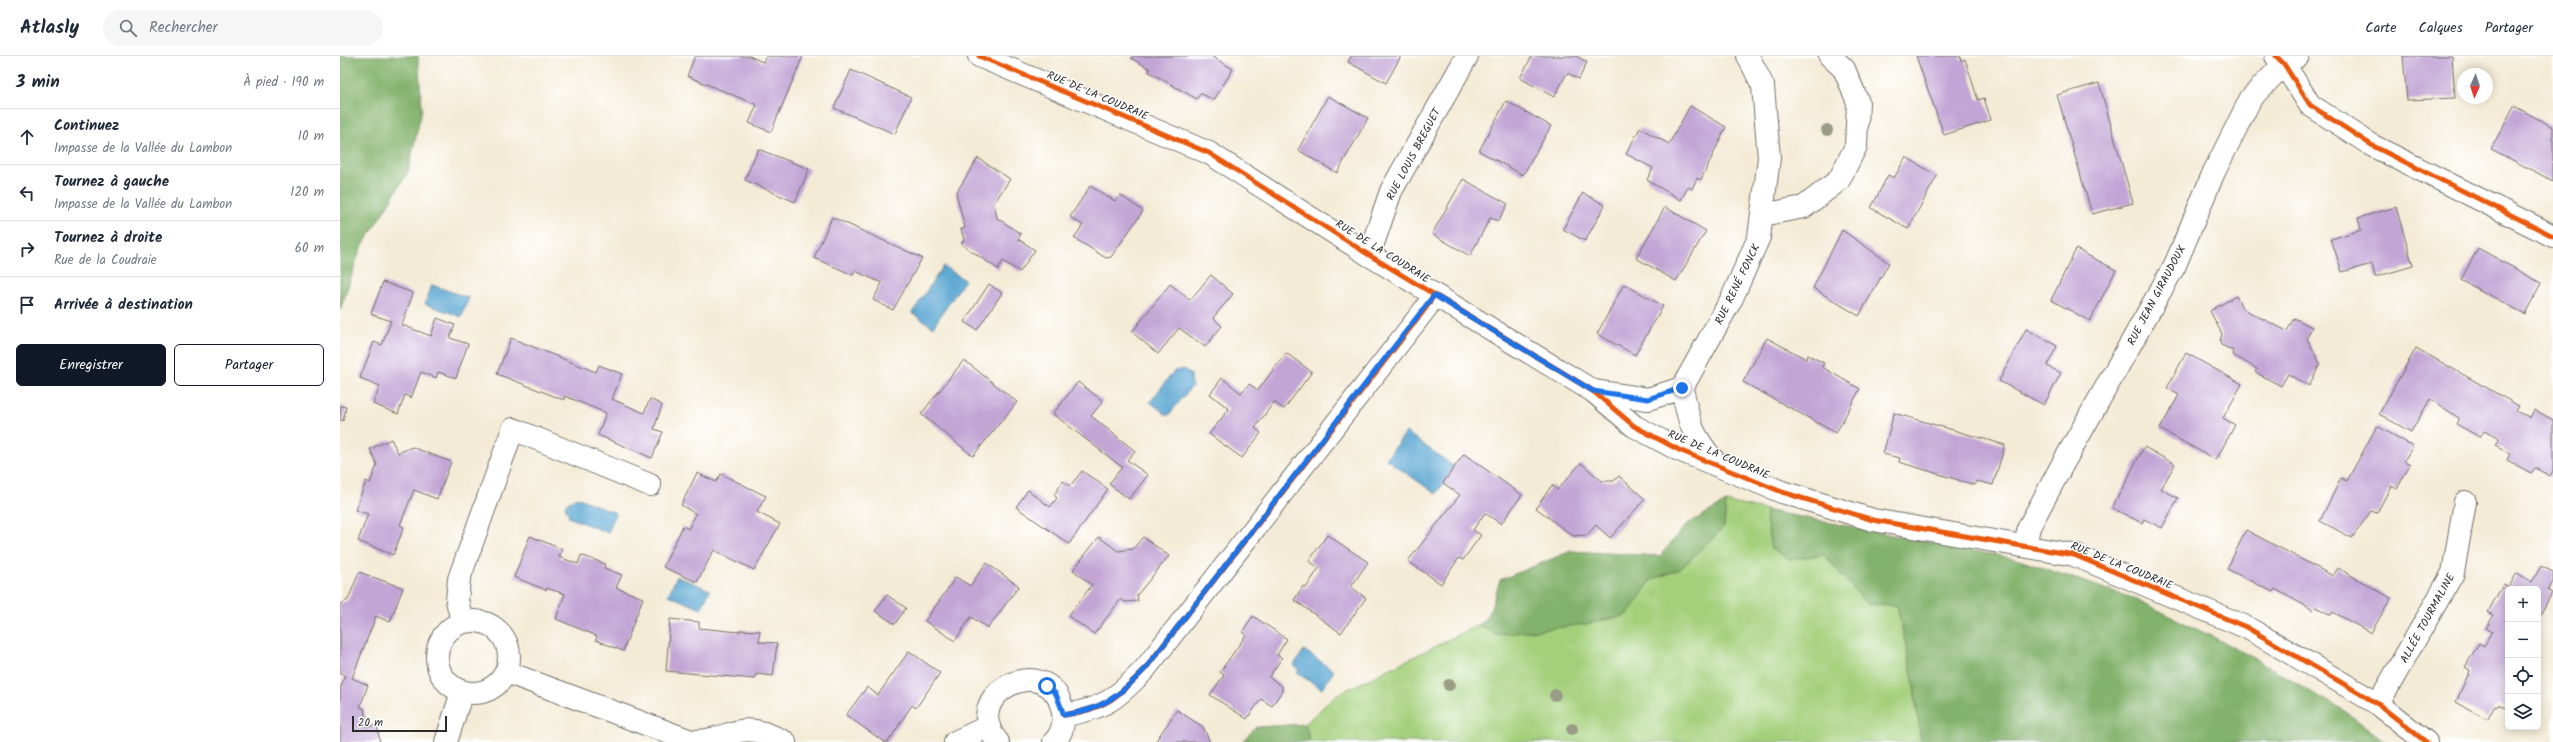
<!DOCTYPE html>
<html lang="fr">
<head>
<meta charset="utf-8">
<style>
	body { margin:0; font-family:Kalam,sans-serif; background:#f6f6f7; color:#1f2937 }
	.controls { position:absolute; right:12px; bottom:12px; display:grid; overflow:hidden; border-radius:6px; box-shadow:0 2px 10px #0003 }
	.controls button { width:36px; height:36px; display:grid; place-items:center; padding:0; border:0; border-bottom:1px solid #e0e1e3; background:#fff; color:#1f2937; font:20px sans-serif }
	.compass { position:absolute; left:2117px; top:12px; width:36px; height:36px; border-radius:50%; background:#fff; box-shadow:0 2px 10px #0003; rotate:183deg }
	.scale { position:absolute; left:12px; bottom:10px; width:95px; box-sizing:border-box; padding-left:4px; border:2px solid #2b2b2b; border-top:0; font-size:11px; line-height:14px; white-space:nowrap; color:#2b2b2b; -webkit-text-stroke:3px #fff; paint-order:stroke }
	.stop { position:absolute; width:12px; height:12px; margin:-9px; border:3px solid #1a73e8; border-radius:50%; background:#fff }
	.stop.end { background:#1a73e8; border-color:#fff; box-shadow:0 1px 4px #0008 }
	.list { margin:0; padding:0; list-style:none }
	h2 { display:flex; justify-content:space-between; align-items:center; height:52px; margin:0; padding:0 16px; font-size:17px }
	h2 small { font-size:13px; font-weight:400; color:#747a83 }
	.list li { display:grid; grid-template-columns:26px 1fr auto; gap:12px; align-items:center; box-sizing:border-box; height:56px; padding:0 16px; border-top:1px solid #e0e1e3 }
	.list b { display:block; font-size:15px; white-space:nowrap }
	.list p { margin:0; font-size:13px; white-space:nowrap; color:#747a83 }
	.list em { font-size:13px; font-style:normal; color:#747a83 }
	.actions { display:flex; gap:8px; padding:12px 16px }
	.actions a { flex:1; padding:9px 0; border:1px solid #111827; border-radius:6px; text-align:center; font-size:14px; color:#111827 }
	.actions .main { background:#111827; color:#fff }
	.icon { flex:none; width:22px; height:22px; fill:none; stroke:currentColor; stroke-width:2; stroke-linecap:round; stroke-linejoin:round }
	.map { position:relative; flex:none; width:2213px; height:686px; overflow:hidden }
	header { display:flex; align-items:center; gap:24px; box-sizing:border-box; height:56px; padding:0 20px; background:#fff; border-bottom:1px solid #e0e1e3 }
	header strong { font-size:19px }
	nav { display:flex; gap:22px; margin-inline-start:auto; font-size:14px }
	.search { width:280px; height:36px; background:#f6f6f7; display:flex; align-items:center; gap:10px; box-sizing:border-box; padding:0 14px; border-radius:22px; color:#747a83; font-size:15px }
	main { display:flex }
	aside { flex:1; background:#fff }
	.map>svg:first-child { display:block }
	.green { fill:#a4d07c; stroke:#687e54 }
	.forest { fill:#83b26c; stroke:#576e4c }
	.water { fill:#59a5d1; stroke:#42687e }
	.building { fill:#c2a5d5 }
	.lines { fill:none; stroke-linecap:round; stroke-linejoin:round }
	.minor-casing { stroke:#716e67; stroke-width:24 }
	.minor { stroke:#fff; stroke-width:22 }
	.cycleway-casing { stroke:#fff; stroke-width:8 }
	.cycleway { stroke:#e8590c; stroke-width:5 }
	.tree { fill:#999d85 }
	.route { stroke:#1a73e8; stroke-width:5 }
	.labels { text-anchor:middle; stroke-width:3; stroke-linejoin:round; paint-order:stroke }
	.street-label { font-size:11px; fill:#2b2b2b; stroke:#fff }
</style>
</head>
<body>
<header>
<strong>Atlasly</strong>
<div class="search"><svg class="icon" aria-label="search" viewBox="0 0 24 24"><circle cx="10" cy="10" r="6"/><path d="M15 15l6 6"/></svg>Rechercher</div>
<nav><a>Carte</a><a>Calques</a><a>Partager</a></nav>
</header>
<main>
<aside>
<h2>3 min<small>À pied · 190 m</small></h2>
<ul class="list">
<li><svg class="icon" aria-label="ahead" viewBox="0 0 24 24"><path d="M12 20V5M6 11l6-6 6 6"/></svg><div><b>Continuez</b><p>Impasse de la Vallée du Lambon</p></div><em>10 m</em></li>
<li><svg class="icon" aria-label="left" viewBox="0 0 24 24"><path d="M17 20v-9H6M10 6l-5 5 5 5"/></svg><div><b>Tournez à gauche</b><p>Impasse de la Vallée du Lambon</p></div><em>120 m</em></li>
<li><svg class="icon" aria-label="right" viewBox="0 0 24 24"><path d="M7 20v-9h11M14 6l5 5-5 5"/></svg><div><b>Tournez à droite</b><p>Rue de la Coudraie</p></div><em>60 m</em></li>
<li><svg class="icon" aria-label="arrive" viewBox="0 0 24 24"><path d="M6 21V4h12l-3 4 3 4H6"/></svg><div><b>Arrivée à destination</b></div></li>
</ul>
<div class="actions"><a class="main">Enregistrer</a><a>Partager</a></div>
</aside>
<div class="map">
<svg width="2213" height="686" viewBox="0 0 2213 686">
	<rect width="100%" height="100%" fill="#fff"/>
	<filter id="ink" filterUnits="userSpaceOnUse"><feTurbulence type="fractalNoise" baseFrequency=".025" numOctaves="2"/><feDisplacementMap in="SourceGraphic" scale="8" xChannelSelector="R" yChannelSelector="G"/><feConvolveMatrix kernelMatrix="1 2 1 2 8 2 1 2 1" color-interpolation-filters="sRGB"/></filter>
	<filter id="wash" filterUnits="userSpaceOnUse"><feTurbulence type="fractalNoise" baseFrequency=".012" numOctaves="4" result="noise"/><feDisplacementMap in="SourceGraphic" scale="16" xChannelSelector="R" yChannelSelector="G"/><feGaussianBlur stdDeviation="0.9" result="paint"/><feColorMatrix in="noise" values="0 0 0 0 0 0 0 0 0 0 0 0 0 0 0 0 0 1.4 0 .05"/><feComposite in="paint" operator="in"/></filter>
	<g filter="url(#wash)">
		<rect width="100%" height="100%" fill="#f4ebd6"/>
		<polygon class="green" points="1386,446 1425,454 1431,493 1450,503 1484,499 1527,548 1557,549 1573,622 1581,686 970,686 965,668 996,639 1138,569 1159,579 1287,559 1311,524 1340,513 1384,471"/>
		<g class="forest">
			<polygon points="0,0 78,0 82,53 68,116 20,194 0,255"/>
			<polygon points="1386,446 1384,471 1340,513 1311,524 1287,559 1246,568 1159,579 1138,569 1149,558 1160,524 1231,495 1320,500 1346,469"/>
			<polygon points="1425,454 1676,503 1796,543 1907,598 2006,656 2046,686 1581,686 1573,622 1557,549 1527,548 1484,499 1450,503 1431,493"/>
			<polygon points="965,668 970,686 902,686 916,671"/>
		</g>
		<g class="water">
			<polygon points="603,210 625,224 593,271 572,257"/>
			<polygon points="92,229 129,242 121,261 85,248"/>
			<polygon points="845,313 851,319 852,330 828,360 810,346 834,315"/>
			<polygon points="1066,376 1115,411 1096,438 1046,403"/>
			<polygon points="236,441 276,457 268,477 228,461 229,458 226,455 225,449"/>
			<polygon points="337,520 370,534 361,553 328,539"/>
			<polygon points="964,594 994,615 982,633 957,617 959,613 953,610"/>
		</g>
		<g id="blocks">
			<g class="building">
				<polygon points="355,0 409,0 423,6 426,0 463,0 431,76 409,67 417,49 347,20"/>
				<polygon points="793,0 871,0 893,13 874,44 860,37 857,43 809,16 810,13 791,2"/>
				<polygon points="1011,0 1061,0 1046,27 1008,6"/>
				<polygon points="1192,0 1236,0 1247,6 1239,23 1227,17 1214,41 1180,22"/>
				<polygon points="1576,0 1620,0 1621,5 1625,3 1638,44 1644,42 1651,64 1604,79"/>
				<polygon points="2063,0 2112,0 2115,42 2067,44"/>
				<polygon points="511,14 571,41 555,78 494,52"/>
				<polygon points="1759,27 1793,147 1752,158 1717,39"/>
				<polygon points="988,40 1028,62 997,117 958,94"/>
				<polygon points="1166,45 1211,70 1183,119 1139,95"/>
				<polygon points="1350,50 1386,71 1361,124 1357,122 1352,133 1348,131 1341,144 1307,124 1313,112 1286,98 1300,72 1329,88"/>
				<polygon points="2174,50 2213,71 2213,125 2151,93"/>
				<polygon points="418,93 469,113 455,146 405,124"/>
				<polygon points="1566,101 1597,120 1568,173 1531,152 1548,119 1554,122"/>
				<polygon points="638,102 670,123 654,147 657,162 681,178 678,183 695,194 680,216 663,205 658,213 621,188 624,184 621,173 625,172 616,137"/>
				<polygon points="1123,123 1168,148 1158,165 1150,162 1130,200 1092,178"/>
				<polygon points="750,130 775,145 780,139 803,155 771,201 766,202 734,182 743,169 730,161"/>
				<polygon points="1243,137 1265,149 1245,185 1223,173"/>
				<polygon points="1325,151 1366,175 1336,225 1296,202"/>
				<polygon points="2056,151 2073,210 2035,221 2032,208 2002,216 1991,183 2021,174 2018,162"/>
				<polygon points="492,161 582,202 553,254 533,244 542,227 515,215 513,219 474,202"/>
				<polygon points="1502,174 1549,207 1519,260 1473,232"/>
				<polygon points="2138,192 2201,227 2185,258 2121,224"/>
				<polygon points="1736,193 1776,214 1750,265 1711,244"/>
				<polygon points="871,219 893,238 873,262 882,270 865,291 839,272 818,298 792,276 830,228 850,244"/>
				<polygon points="43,226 73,237 62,269 91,280 97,262 115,269 110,282 128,288 116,322 98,316 96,322 81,316 71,342 65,339 58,358 33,348 40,330 20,322 34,286 42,289 51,265 31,258"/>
				<polygon points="649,228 662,237 637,274 624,266"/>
				<polygon points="1284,228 1323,250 1295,299 1257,278"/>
				<polygon points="1896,240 1903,253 1947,275 1954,262 1972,271 1967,282 1980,308 1969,330 1948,318 1941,330 1915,316 1917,313 1893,299 1894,295 1881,289 1880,285 1882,278 1870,255"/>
				<polygon points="1686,273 1717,290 1707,310 1721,317 1704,349 1659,325"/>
				<polygon points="171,282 256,316 259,309 282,318 272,343 304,357 310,343 322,349 314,373 323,376 312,402 258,379 266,357 225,340 224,344 157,318"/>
				<polygon points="1427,282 1466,303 1468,299 1484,307 1482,311 1520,333 1496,377 1403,326"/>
				<polygon points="2076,292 2179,350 2176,355 2190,362 2195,354 2213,364 2213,415 2210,420 2195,412 2191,417 2167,404 2170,398 2155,389 2159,383 2144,375 2140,381 2116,368 2119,362 2090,343 2071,376 2039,358"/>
				<polygon points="946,297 972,316 944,353 934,346 915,372 921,377 902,402 869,378 889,353 870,338 882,322 901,337 909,328 918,334"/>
				<polygon points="1846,297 1902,328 1883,362 1895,369 1876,404 1820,373 1839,339 1827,332"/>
				<polygon points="624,304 677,346 633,400 581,358"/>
				<polygon points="738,326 763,345 751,360 795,395 787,404 808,419 789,443 769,428 782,411 713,358"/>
				<polygon points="0,350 6,351 3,365 0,364"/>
				<polygon points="1554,357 1665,389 1653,429 1637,425 1635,429 1559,406 1560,402 1543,398"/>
				<polygon points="2037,370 2073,390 2064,405 2070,408 2057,433 2051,430 2037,457 2031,455 2012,482 1980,465 2001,422 2007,425"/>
				<polygon points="51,383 58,397 72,391 111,406 97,443 74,434 60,469 64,471 53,499 18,485 28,458 15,454 26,425 30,427 37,409 30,393"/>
				<polygon points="1804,391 1835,408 1821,433 1838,442 1822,472 1804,463 1802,467 1772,452"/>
				<polygon points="1124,398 1182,439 1161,468 1145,457 1133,474 1141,479 1123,504 1119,502 1101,528 1068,505 1120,439 1103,427"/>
				<polygon points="1241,407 1262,425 1274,425 1279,420 1305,443 1270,482 1256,469 1247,479 1233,480 1196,452 1212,429 1217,434"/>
				<polygon points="742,415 768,433 729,488 676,451 688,434 710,451 717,442 714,439 723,425 730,430"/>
				<polygon points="357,417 376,426 381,418 426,440 417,456 440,468 414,514 374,494 357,526 323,511 343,470 348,473 356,458 341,449"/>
				<polygon points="1906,474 1993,520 1998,512 2051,542 2031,577 1993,556 1991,559 1976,551 1973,554 1935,533 1933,536 1887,513"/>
				<polygon points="987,479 1028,506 1011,531 1026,542 1001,577 954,544 963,530 966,532 979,512 969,505"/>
				<polygon points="190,480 222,493 219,501 238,508 241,499 265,508 264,512 282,519 276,532 303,542 283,595 256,584 257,580 216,563 225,538 207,532 206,534 174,521"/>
				<polygon points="759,481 778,495 793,493 803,481 829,500 797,539 798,545 785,546 781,543 754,578 728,560 752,529 733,514"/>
				<polygon points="646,507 679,530 648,572 631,561 615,585 585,565 616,521 630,530"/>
				<polygon points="2201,510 2213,516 2213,526 2208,535 2212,537 2198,563 2198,533 2168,533 2168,653 2159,648 2157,651 2155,650 2147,663 2116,646 2130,614 2125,611 2139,587 2144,590 2152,576 2146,572 2154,559 2148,556 2163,528 2169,531 2177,517 2192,526"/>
				<polygon points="19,516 63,532 50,566 36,560 12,622 28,629 20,651 24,652 27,671 37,669 40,686 0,686 0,633 5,620 0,618 0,548 8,544"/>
				<polygon points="547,539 566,552 555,568 535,555"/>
				<polygon points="913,560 947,583 937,599 942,602 929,621 942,630 942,635 932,650 921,643 907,663 870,639 884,619 880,616 906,579 902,576"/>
				<polygon points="330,563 359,566 359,572 399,576 400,574 420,575 419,586 437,587 433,620 416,618 415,623 326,615"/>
				<polygon points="569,595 600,617 576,652 572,649 548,686 544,686 506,659 527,631 538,639"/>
				<polygon points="837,654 863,671 870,686 815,686"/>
			</g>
		</g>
	</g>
	<g filter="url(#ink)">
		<use href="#blocks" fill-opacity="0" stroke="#716e67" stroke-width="1"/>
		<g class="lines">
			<g class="minor-casing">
				<g id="minor">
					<polyline points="639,0 869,97 1029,199 1253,335 1294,370 1339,394 1442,436 1533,464 1734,499 1906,571 2038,648 2086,686"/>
					<polyline points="1936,0 1944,8 1970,49 2033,90 2213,180"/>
					<polyline points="1422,159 1464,151 1499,124 1516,90 1518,46 1504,13 1490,0"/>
					<polyline points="1029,199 1051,135 1127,0"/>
					<polyline points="1342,332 1392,242 1419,181 1429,102 1423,30 1408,0"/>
					<path d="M1342,332C1349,367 1352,380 1376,407"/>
					<polyline points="1253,335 1308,343 1342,332"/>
					<polyline points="1685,490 1689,471 1721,411 1835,209 1874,116 1911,42 1944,8 1958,0"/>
					<circle cx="133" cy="601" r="36"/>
					<polyline points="122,566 117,544 119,523 173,373 310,429"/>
					<path d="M166,616L351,685C370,686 383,679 400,675C416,672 431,679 445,686"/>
					<polyline points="2038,648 2113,517 2125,446"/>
					<path d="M724,659C765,653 777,642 805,613L1086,252L1094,239"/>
					<polyline points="106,686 122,636"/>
					<polyline points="615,686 649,670"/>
					<path d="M658,686C616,639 708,593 722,652C725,664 723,677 714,686"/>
				</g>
			</g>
			<use href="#minor" class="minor"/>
			<g class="cycleway-casing">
				<g id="cycleway">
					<polyline points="639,0 869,97 1029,199 1253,335 1294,370 1339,394 1442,436 1533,464 1734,499 1906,571 2038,648 2086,686"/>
					<polyline points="1936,0 1944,8 1970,49 2033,90 2213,180"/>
					<path d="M724,659C765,653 777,642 805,613L1086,252L1094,239"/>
				</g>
			</g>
			<use href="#cycleway" class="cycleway"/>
		</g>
		<g class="tree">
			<circle cx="1487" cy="74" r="6"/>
			<circle cx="1109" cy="629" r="6"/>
			<circle cx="1215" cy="639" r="6"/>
			<circle cx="1232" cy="673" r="6"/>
		</g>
	</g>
	<g class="lines" filter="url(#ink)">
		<path class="route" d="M707,630L716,638L724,659C763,653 778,641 805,613L1094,239L1253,335L1308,343L1342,332"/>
	</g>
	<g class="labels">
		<g class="street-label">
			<text transform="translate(758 39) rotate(23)" y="4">RUE DE LA COUDRAIE</text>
			<text transform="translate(1073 98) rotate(-62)" y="4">RUE LOUIS BREGUET</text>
			<text transform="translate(1043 195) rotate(32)" y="4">RUE DE LA COUDRAIE</text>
			<text transform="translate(1397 228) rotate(-64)" y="4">RUE RENÉ FONCK</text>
			<text transform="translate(1816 239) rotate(-62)" y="4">RUE JEAN GIRAUDOUX</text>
			<text transform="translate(1379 398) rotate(23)" y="4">RUE DE LA COUDRAIE</text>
			<text transform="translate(1782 509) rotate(22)" y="4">RUE DE LA COUDRAIE</text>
			<text transform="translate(2087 562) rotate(-61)" y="4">ALLÉE TOURMALINE</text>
		</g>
	</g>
</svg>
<div class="controls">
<button>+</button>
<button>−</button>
<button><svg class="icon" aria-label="locate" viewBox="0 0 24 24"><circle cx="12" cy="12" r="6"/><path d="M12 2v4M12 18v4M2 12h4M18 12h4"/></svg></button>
<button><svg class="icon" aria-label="layers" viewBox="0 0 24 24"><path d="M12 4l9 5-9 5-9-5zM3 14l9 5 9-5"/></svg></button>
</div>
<svg class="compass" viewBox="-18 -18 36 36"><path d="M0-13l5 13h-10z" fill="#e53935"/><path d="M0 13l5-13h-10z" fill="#747a83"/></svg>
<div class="scale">20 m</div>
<div class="stop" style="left:707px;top:630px"></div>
<div class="stop end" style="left:1342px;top:332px"></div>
</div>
</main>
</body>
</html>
